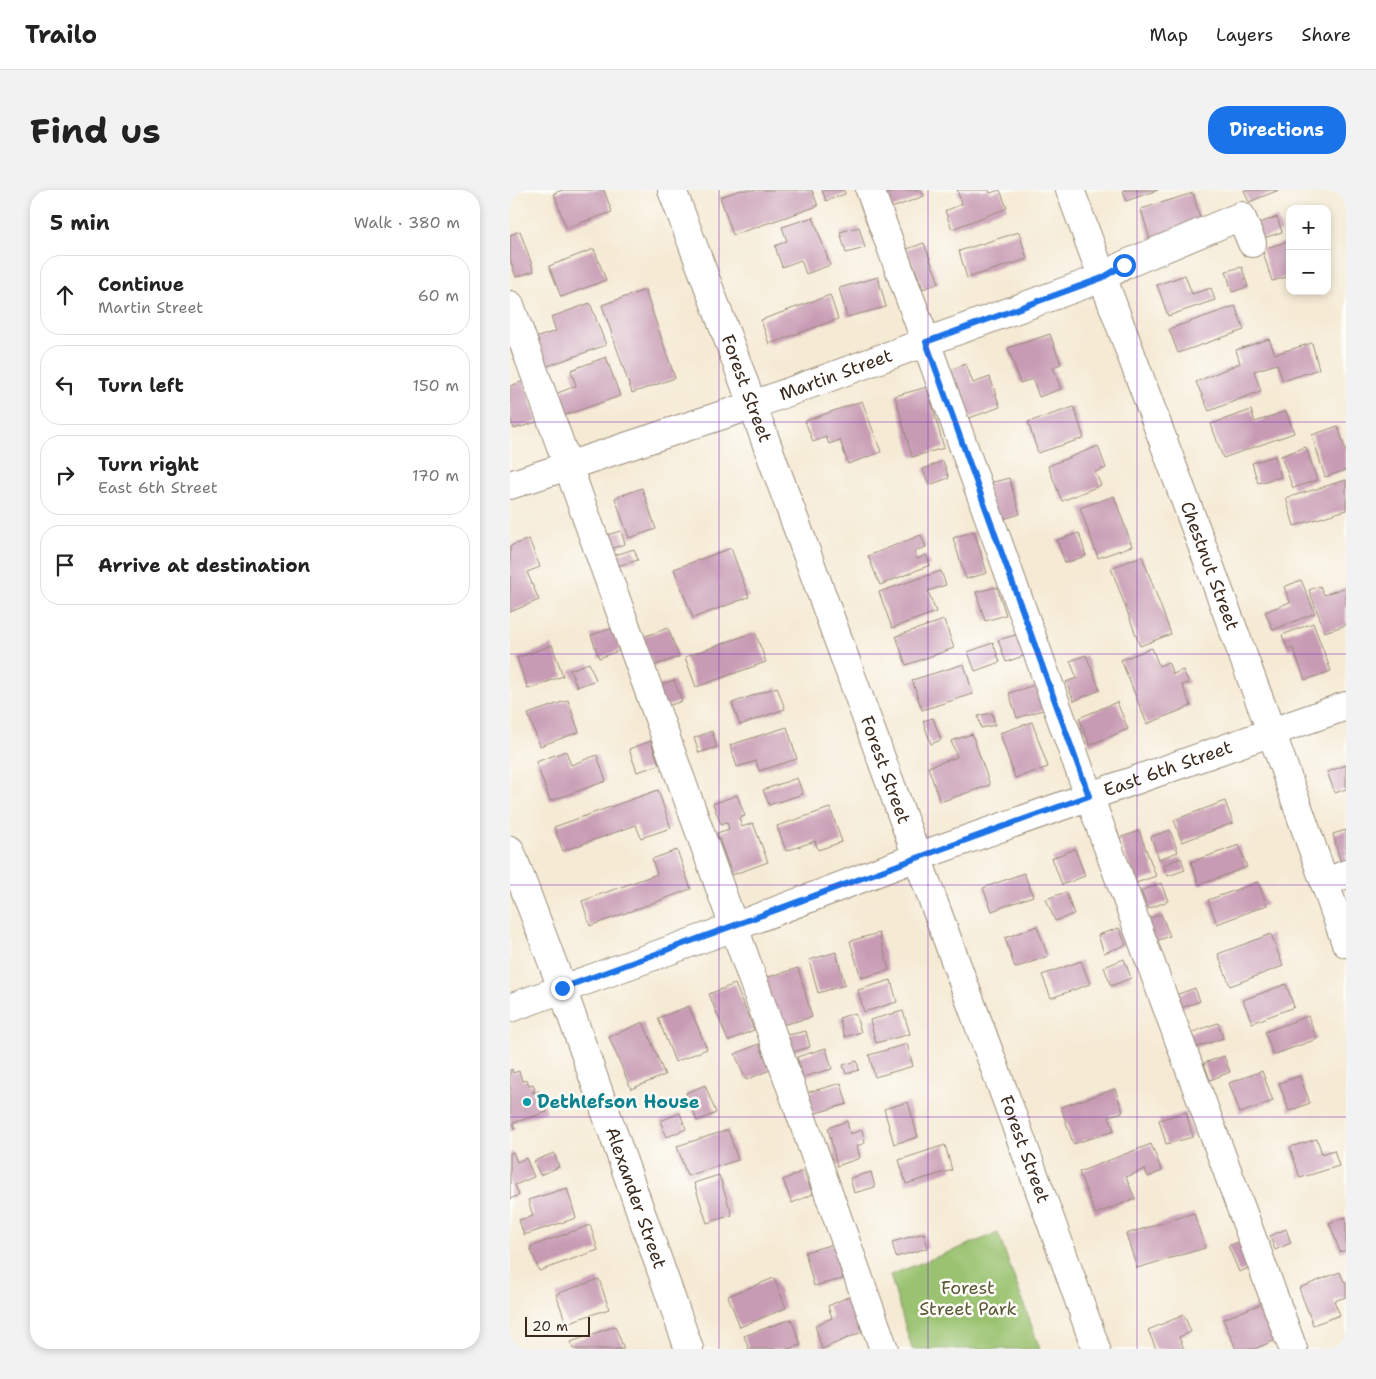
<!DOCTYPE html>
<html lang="en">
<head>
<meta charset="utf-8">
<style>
	body { margin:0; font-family:"Shantell Sans",sans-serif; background:#f2f2f2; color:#222 }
	.controls { position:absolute; right:15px; top:15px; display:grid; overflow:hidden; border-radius:10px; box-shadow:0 2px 8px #0003 }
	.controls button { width:45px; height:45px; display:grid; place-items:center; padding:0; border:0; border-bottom:1px solid #e0e0e0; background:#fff; color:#222; font:25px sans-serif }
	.scale { position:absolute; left:15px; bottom:12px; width:65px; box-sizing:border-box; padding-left:5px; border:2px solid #3b2a1e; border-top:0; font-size:14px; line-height:18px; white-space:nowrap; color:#3b2a1e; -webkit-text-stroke:4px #fdfcf7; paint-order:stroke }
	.stop { position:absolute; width:15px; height:15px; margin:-11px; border:4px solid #1a73e8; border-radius:50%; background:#fff }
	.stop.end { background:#1a73e8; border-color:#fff; box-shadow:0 1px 5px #0008 }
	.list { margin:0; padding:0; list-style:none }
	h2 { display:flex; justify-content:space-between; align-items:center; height:65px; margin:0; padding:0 20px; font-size:21px }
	h2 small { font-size:16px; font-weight:400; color:#767676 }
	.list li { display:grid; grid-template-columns:32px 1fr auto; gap:15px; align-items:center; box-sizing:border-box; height:80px; margin:0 10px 10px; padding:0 10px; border:1px solid #e0e0e0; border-radius:20px }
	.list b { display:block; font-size:19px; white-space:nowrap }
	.list p { margin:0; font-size:16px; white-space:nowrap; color:#767676 }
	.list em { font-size:16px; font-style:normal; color:#767676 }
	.icon { flex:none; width:28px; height:28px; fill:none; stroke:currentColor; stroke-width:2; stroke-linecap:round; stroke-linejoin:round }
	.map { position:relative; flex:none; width:836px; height:1159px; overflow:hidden; border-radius:20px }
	header { display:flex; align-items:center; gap:30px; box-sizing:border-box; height:70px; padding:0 25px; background:#fff; border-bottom:1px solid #e0e0e0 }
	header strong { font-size:24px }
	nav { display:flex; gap:28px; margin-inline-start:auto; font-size:18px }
	.intro { display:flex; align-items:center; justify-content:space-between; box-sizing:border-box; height:120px; padding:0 30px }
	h1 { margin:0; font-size:35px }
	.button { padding:12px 22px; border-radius:20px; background:#1a73e8; color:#fff; font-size:18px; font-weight:700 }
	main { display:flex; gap:30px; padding:0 30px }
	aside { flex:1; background:#fff; border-radius:20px; box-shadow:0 2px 8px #0003 }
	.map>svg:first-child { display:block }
	.green { fill:#9ac26f; stroke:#6a7646 }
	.building { fill:#c79bb4 }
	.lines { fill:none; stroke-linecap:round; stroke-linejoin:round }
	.minor-casing { stroke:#988a79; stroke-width:30 }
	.minor { stroke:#fff; stroke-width:28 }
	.route { stroke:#1a73e8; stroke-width:6 }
	.grid { fill:none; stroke:#7b2cbf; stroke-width:1; stroke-opacity:0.55 }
	.culture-dot { fill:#0f9aa8; stroke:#fdfcf7; stroke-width:2 }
	.labels { text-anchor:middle; stroke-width:5; stroke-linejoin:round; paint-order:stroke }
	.street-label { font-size:18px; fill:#3b2a1e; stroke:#fdfcf7 }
	.culture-label { font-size:18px; font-weight:bold; fill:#0d838f; stroke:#fdfcf7; text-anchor:start }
	.park-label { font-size:18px; fill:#585836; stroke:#fdfcf7 }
</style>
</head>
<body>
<header>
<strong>Trailo</strong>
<nav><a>Map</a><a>Layers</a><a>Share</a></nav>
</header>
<div class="intro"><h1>Find us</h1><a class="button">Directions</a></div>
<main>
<aside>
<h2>5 min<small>Walk · 380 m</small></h2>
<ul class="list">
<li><svg class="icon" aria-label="ahead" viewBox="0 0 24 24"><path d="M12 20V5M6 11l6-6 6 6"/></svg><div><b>Continue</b><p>Martin Street</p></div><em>60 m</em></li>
<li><svg class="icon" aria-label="left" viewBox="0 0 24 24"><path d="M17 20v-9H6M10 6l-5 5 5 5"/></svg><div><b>Turn left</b></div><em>150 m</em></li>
<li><svg class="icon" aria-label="right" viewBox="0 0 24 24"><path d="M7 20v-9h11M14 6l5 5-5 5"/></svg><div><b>Turn right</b><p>East 6th Street</p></div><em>170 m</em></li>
<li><svg class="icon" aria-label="arrive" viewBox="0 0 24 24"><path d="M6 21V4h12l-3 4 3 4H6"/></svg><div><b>Arrive at destination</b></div></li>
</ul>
</aside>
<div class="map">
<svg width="836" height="1159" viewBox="0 0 836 1159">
	<rect width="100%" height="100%" fill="#fdfcf7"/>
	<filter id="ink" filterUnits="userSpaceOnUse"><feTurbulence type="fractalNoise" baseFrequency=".02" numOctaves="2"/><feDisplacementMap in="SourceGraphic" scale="10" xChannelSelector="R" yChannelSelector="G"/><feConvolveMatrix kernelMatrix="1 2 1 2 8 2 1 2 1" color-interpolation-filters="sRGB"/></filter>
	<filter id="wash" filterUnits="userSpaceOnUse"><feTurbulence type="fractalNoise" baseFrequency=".0096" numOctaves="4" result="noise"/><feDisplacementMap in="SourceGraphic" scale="20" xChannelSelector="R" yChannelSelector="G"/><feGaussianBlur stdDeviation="1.12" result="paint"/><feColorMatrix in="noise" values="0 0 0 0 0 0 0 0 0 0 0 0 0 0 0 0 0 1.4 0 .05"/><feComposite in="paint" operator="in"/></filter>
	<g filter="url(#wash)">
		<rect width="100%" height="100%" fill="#f5ead4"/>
		<polygon class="green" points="488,1043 530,1159 402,1159 380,1085"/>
		<g id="blocks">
			<g class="building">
				<polygon points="53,0 94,0 102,22 56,38 44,3"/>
				<polygon points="231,0 302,0 308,16 223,45 210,7"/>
				<polygon points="312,0 334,0 335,4 316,11"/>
				<polygon points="383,0 411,0 414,6 382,18 376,4 384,2"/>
				<polygon points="447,0 479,0 480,3 490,0 497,18 442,39 435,21 452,14"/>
				<polygon points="613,0 648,0 616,11"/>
				<polygon points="734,0 769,0 739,12"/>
				<polygon points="683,3 692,35 640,50 631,19"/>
				<polygon points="303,27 320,75 296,84 291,70 272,77 265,56 277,51 272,37"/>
				<polygon points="767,27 772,42 751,49 746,34"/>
				<polygon points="349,37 355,58 336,63 330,42"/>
				<polygon points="10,41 24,81 6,87 0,69 0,45"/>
				<polygon points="509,42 517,69 457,88 449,61"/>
				<polygon points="780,51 780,86 762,91 752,59"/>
				<polygon points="414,53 429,93 413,99 397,59"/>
				<polygon points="84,59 96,90 51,107 39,76"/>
				<polygon points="732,77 738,97 722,102 716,81"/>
				<polygon points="675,85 682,104 701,98 705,110 658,126 647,95"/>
				<polygon points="368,87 376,117 337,127 329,98"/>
				<polygon points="135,100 165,188 122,203 92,115"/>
				<polygon points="320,105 328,129 259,154 251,130"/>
				<polygon points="80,113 96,155 35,177 25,148 46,141 41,127"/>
				<polygon points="725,116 734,140 668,163 659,139"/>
				<polygon points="540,144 551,174 543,177 551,199 529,207 523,189 510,193 498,158"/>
				<polygon points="759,149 765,164 802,153 809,179 773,191 767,174 744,181 751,201 699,221 686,192 730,173 726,160"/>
				<polygon points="96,167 110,206 53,226 45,204 66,196 61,180"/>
				<polygon points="456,174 463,193 480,187 490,217 448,232 431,183"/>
				<polygon points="14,191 27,232 4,239 0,227 0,196"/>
				<polygon points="417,197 434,258 402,267 385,206"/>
				<polygon points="352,211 371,262 338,274 330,250 319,254 316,247 303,252 295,231"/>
				<polygon points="564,217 574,248 528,263 518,232"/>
				<polygon points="741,220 745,232 776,221 784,243 713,268 701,234"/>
				<polygon points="828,236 836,262 836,280 815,287 802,245"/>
				<polygon points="588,256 596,278 585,282 591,295 552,311 538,276"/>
				<polygon points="796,257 807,290 783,298 771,266"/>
				<polygon points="765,266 771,287 748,293 742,273"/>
				<polygon points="433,271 439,288 419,295 413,279"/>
				<polygon points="499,288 510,324 487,331 476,294"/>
				<polygon points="836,290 836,320 784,336 776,308"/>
				<polygon points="132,298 146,339 119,348 105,308"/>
				<polygon points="604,306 622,356 588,368 570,318"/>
				<polygon points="111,341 115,354 94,361 89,347"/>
				<polygon points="464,341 477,383 456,389 443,348"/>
				<polygon points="569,343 576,366 555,373 547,350"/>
				<polygon points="411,345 416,357 404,362 407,369 416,365 420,375 370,395 358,366"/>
				<polygon points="19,349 30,377 17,382 29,410 0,422 0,356"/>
				<polygon points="221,358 239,407 183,428 164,379"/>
				<polygon points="124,359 128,370 100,378 96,368"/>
				<polygon points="632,366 661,444 630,456 601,378"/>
				<polygon points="431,381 436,395 418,401 426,422 382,438 369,402"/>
				<polygon points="791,390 805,423 763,440 755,422 780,412 774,397"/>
				<polygon points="810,396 814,405 836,397 836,435 815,442 799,400"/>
				<polygon points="487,397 496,425 475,431 466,402"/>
				<polygon points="434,430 444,458 396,475 386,446"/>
				<polygon points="803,433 821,481 795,490 783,458 778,460 772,445"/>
				<polygon points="103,438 111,460 89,468 81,445"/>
				<polygon points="158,438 169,467 143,476 133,447"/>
				<polygon points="245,442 256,472 186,497 175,467"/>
				<polygon points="509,444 516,465 496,472 488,450"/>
				<polygon points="483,453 490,472 465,481 458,462"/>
				<polygon points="42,455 53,486 18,499 7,468"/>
				<polygon points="642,458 649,476 658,472 663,484 673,480 679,493 672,495 681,516 637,534 611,470"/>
				<polygon points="576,465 590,500 564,511 556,492 567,488 560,471"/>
				<polygon points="79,473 86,490 67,497 60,480"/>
				<polygon points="454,474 463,504 412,520 402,490"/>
				<polygon points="164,490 172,511 152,518 145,497"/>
				<polygon points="528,494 536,519 507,528 499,503"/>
				<polygon points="267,497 275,519 230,535 222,513"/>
				<polygon points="58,510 69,542 30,556 18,524"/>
				<polygon points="607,512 618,539 580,555 569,528"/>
				<polygon points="482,523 485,535 471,538 468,526"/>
				<polygon points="423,528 431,550 421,554 413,531"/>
				<polygon points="522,532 538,577 505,588 490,543"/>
				<polygon points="277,537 287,569 249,581 246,571 227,577 220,555"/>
				<polygon points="202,541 207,557 189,563 184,548"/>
				<polygon points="462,544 480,595 430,612 418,577 447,567 441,551"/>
				<polygon points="141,551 149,575 127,582 119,559"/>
				<polygon points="56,561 61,575 87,565 96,591 40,611 26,572"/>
				<polygon points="836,575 836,599 825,603 817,582"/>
				<polygon points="287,588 293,604 259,615 253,600"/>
				<polygon points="148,600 161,638 131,648 126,635 53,661 44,637"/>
				<polygon points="227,605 235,626 229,628 232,637 243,633 258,672 222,685 207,643 219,639 217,632 211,634 203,614"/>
				<polygon points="715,611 723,633 672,652 664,630"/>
				<polygon points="320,618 332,652 308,660 305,651 276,661 267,636"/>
				<polygon points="660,640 668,662 649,669 641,647"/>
				<polygon points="836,640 836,676 832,677 823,644"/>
				<polygon points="629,641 646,686 626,693 609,648"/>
				<polygon points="729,655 737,677 689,695 681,672"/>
				<polygon points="565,659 575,686 552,695 542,668"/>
				<polygon points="167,660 181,699 80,736 72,711 147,684 142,669"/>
				<polygon points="671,668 675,680 658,686 653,675"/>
				<polygon points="514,683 523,706 482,721 473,698"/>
				<polygon points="748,692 757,715 707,734 698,710"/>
				<polygon points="651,693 658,711 638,719 631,701"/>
				<polygon points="556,702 564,724 545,731 536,709"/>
				<polygon points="651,724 660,746 641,753 633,731"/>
				<polygon points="527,736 538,766 505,778 495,748"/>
				<polygon points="609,738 616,755 594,763 588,745"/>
				<polygon points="369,743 379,780 351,788 340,751"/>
				<polygon points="761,744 773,776 720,796 708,764"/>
				<polygon points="326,762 335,795 308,803 299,770"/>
				<polygon points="614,769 621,788 601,796 594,777"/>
				<polygon points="571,771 580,794 541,808 532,785"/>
				<polygon points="288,778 302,827 268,836 255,788"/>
				<polygon points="381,790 387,812 354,822 348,800"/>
				<polygon points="225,794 244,840 218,851 199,804"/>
				<polygon points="776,794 784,817 742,833 733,810"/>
				<polygon points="685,798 690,811 668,819 663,806"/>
				<polygon points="179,816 197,859 165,872 148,828"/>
				<polygon points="393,821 400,844 366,853 360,830"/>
				<polygon points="345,823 351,842 335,847 329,828"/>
				<polygon points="798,826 807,849 763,865 755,842"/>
				<polygon points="133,832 155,885 121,899 99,847"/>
				<polygon points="708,833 713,848 682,859 677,844"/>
				<polygon points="296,841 300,857 283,862 278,845"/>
				<polygon points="249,854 260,880 236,890 225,864"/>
				<polygon points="397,854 403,876 365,887 359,865"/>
				<polygon points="316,858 322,879 293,887 287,867"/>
				<polygon points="714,866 720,882 700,890 694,873"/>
				<polygon points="347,871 349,880 336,884 333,875"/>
				<polygon points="2,879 3,883 9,881 12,891 17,890 19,895 23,894 25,900 22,902 22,903 29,901 37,922 3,933 5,939 0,941 0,880"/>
				<polygon points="752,881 763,911 730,923 719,893"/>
				<polygon points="790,886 800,913 779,921 769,893"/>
				<polygon points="331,893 337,914 303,924 296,903"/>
				<polygon points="195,895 206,923 187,931 176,903"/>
				<polygon points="605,899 613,922 599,926 604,941 563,954 551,917"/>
				<polygon points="398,912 408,947 384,954 374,919"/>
				<polygon points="676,922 683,947 656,954 649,930"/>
				<polygon points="170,923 176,939 157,947 150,931"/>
				<polygon points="337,931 340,944 352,940 355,953 347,956 350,968 327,976 318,938"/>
				<polygon points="218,940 228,970 177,986 167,956"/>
				<polygon points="807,949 812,964 824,960 829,976 790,988 780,957"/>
				<polygon points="641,954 652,981 638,987 635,979 616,987 625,1009 585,1024 569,982"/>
				<polygon points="435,955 442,980 396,994 389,970"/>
				<polygon points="3,962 7,972 16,968 24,987 5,995 9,1005 0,1009 0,963"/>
				<polygon points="44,963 49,977 30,985 24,971"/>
				<polygon points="293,981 303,1004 282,1013 273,990"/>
				<polygon points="361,982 365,997 344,1003 340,988"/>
				<polygon points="209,985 222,1025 197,1033 184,993"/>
				<polygon points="57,998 66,1028 14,1045 9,1030 23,1026 18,1010"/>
				<polygon points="684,1023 695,1058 627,1078 616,1044"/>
				<polygon points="836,1027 836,1060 830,1062 819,1033"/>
				<polygon points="80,1035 88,1060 29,1081 20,1057"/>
				<polygon points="776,1039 781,1053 765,1060 760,1046"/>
				<polygon points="414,1043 418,1058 386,1067 382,1052"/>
				<polygon points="736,1049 746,1075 729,1082 718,1056"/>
				<polygon points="324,1054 333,1089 304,1096 295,1062"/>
				<polygon points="830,1082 834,1092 836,1091 836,1107 824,1111 830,1125 803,1135 789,1098"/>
				<polygon points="264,1088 276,1118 230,1137 218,1106"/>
				<polygon points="89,1089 99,1119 56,1133 46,1104"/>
				<polygon points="342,1105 352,1142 312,1159 305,1135 322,1128 318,1116"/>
				<polygon points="751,1114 766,1150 744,1159 726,1159 713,1129"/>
				<polygon points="674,1125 681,1142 669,1147 674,1159 646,1159 638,1140"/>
				<polygon points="281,1129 291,1155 278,1159 239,1159 234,1146"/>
				<polygon points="105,1136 114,1159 63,1159 61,1152"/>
			</g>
		</g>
	</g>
	<g filter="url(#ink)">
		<use href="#blocks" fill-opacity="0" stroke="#988a79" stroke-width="1"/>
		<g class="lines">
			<g class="minor-casing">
				<g id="minor">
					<path id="s1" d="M162,0C246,220 325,442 406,664C466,829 529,993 586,1159"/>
					<polyline points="360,0 416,152 579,606 783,1159"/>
					<path id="s2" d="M560,0L761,541L836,753"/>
					<polyline points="0,115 224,737 374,1159"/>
					<path id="s3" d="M0,295L243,215L592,88L614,75L731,26L742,53"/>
					<path id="s4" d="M0,660L52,798L179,1159"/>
					<polyline points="815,693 836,684"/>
					<path id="s5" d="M0,818L224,737L407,667L836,516"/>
				</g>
			</g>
			<use href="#minor" class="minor"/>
		</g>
	</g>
	<g class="lines" filter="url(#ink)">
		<path class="route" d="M52,798C228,735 403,668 579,606L416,152L592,88L614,75"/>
	</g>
	<path class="grid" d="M209,0V1159M418,0V1159M627,0V1159M0,232H836M0,464H836M0,695H836M0,927H836"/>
	<circle class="culture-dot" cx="17" cy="912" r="5"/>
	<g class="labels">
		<g class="street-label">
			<text dy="6" stroke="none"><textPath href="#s3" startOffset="344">Martin Street</textPath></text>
			<text dy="6" stroke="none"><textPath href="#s1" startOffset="212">Forest Street</textPath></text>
			<text dy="6" stroke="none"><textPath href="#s2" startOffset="401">Chestnut Street</textPath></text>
			<text dy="6" stroke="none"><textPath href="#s5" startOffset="700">East 6th Street</textPath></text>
			<text dy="6" stroke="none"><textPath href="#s1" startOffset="618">Forest Street</textPath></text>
			<text dy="6" stroke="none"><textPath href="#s1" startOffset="1022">Forest Street</textPath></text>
			<text dy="6" stroke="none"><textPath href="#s4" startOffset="370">Alexander Street</textPath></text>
		</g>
		<g class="culture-label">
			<text x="27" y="918">Dethlefson House</text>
		</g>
		<g class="park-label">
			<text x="458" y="1104">Forest<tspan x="458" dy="21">Street Park</tspan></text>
		</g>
	</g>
</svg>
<div class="controls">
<button>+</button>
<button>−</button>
</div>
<div class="scale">20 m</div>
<div class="stop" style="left:614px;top:75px"></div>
<div class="stop end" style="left:52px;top:798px"></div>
</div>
</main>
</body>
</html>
